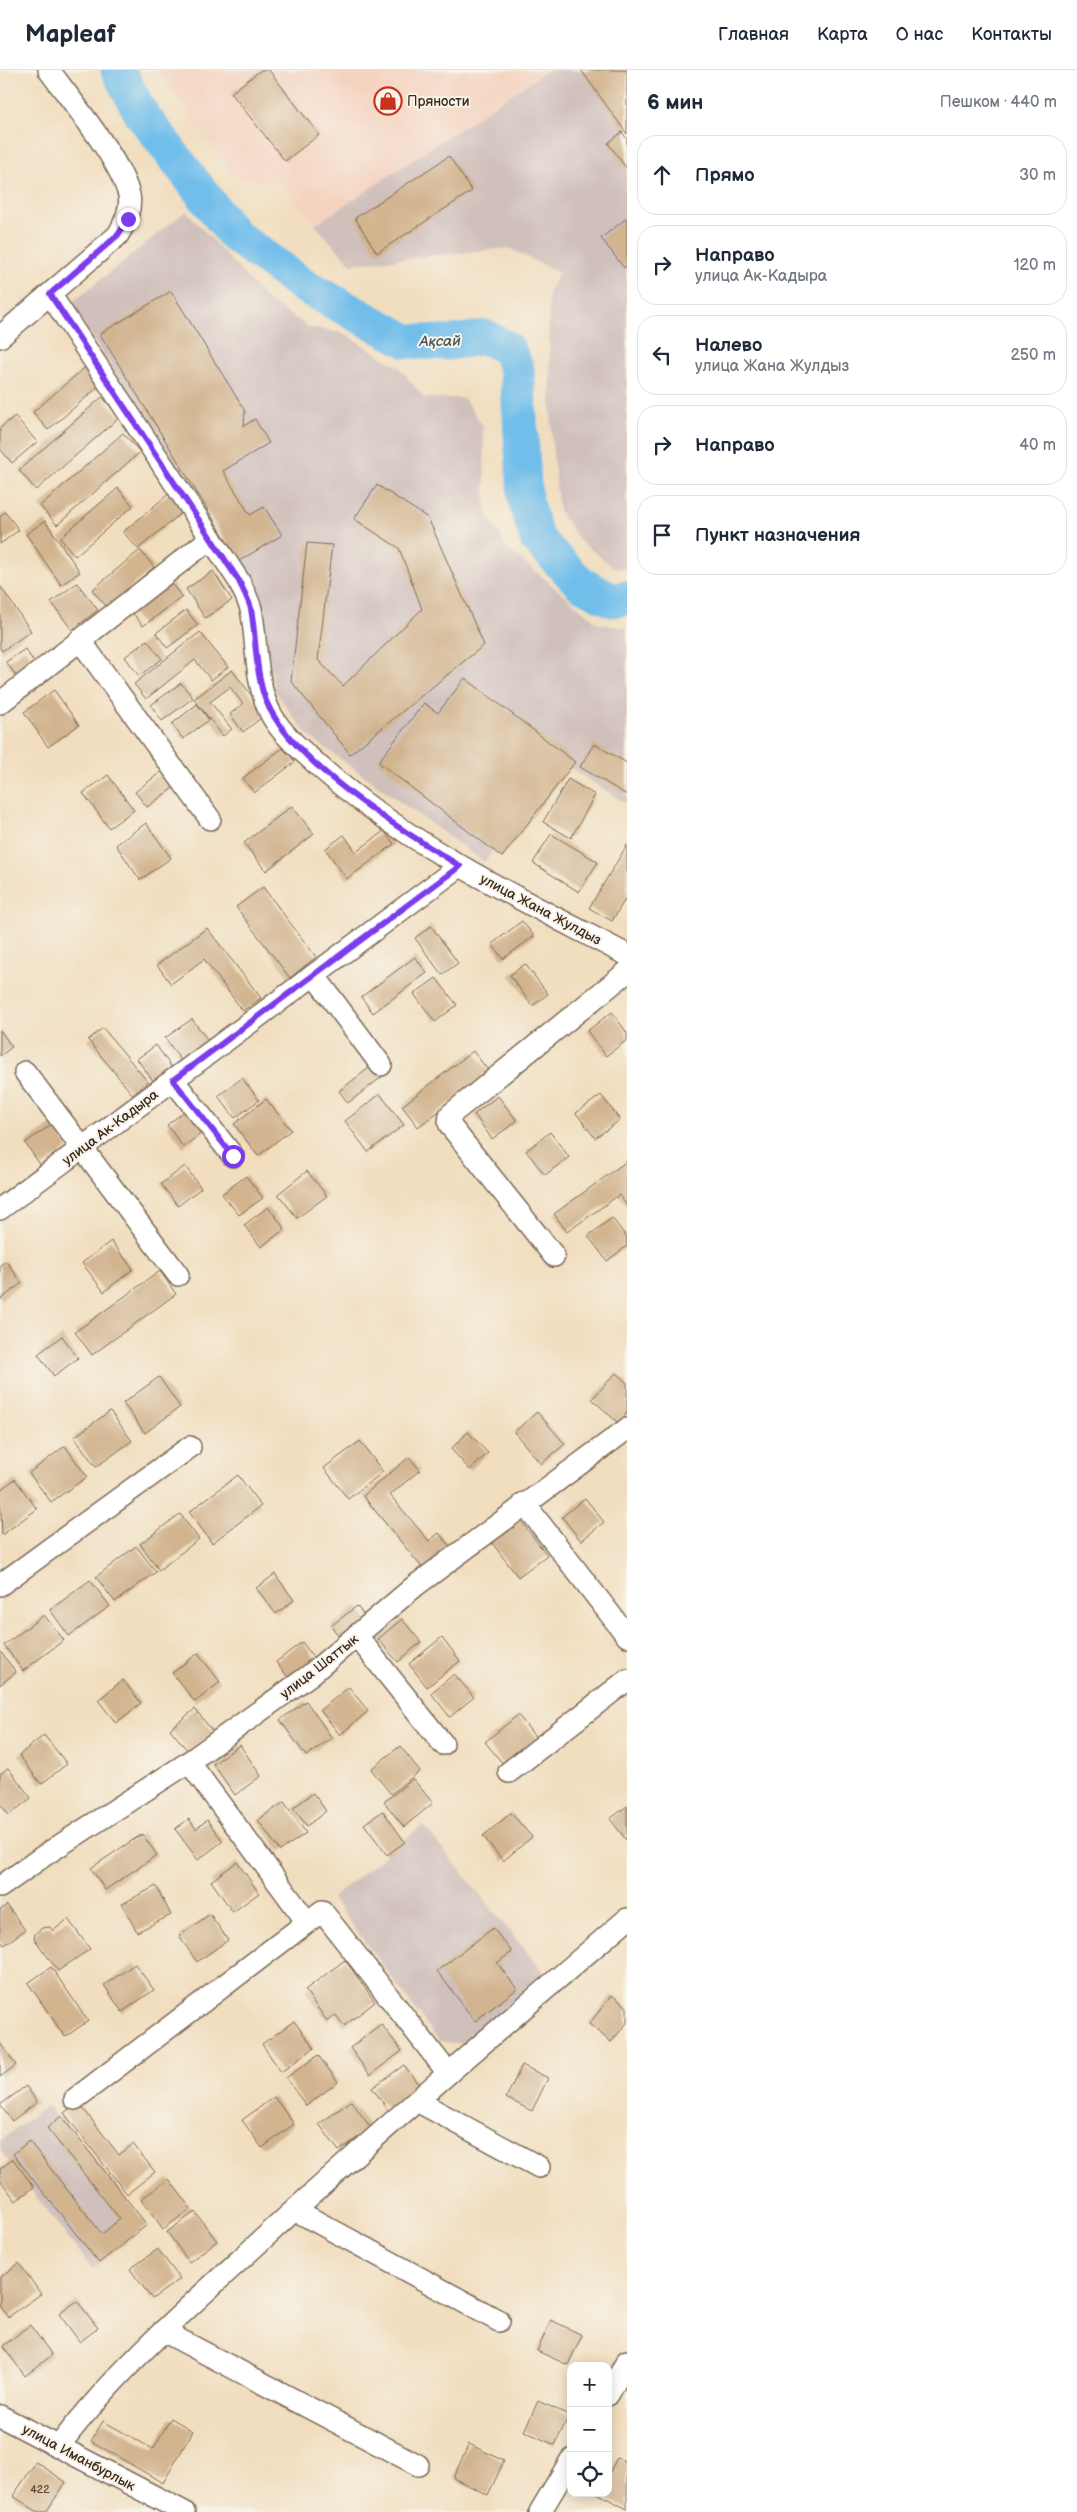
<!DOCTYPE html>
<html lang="ru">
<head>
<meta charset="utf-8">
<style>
	body { margin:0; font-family:"Balsamiq Sans",sans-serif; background:#f6f6f7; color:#1f2937 }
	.controls { position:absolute; right:15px; bottom:15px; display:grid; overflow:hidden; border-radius:10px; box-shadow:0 2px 12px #0003 }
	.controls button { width:45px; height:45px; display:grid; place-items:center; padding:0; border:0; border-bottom:1px solid #e0e1e3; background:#fff; color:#1f2937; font:25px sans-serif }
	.stop { position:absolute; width:15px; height:15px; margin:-11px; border:4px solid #7c3aed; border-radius:50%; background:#fff }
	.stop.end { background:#7c3aed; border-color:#fff; box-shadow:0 1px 5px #0008 }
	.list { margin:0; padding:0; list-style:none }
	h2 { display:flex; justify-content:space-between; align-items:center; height:65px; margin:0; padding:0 20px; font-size:21px }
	h2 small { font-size:16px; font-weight:400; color:#747a83 }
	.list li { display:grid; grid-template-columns:32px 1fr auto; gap:15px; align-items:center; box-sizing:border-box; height:80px; margin:0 10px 10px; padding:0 10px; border:1px solid #e0e1e3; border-radius:20px }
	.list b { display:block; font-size:19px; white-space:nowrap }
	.list p { margin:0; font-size:16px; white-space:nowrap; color:#747a83 }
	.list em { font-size:16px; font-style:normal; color:#747a83 }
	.icon { flex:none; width:28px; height:28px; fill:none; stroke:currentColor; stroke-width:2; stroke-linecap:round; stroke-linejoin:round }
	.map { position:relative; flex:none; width:627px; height:2442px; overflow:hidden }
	header { display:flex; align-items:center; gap:30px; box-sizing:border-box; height:70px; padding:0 25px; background:#fff; border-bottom:1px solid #e0e1e3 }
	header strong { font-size:24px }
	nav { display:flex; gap:28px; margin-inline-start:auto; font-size:18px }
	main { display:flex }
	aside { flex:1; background:#fff }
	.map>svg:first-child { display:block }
	.built { fill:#f4d3c0 }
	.industrial { fill:#d0c0bc }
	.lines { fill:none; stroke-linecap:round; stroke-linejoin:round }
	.river { stroke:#71beeb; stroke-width:35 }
	.building { fill:#d2b48f }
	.minor-casing { stroke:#7b6956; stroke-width:24 }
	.minor { stroke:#fff; stroke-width:21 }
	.route { stroke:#7c3aed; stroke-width:6 }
	.labels { text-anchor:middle; stroke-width:4; stroke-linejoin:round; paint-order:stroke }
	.number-label { font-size:11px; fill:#614c3a }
	.poi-label { font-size:14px; fill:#3b2a1e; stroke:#f7f3e8; text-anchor:start }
	.street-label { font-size:14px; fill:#3b2a1e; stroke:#f7f3e8 }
	.water-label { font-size:15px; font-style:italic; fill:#4b565c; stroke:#f7f3e8 }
</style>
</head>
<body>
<header>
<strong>Mapleaf</strong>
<nav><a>Главная</a><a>Карта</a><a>О нас</a><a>Контакты</a></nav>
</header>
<main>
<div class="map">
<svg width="627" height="2442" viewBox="0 0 627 2442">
	<rect width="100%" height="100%" fill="#f7f3e8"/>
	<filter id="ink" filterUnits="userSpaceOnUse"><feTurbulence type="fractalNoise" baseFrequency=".02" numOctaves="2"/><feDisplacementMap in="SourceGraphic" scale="10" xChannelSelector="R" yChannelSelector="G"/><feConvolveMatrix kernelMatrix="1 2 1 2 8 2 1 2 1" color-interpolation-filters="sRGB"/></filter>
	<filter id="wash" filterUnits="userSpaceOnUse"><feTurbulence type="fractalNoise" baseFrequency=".0096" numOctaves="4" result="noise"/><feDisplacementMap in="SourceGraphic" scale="20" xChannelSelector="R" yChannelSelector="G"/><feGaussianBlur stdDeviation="1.12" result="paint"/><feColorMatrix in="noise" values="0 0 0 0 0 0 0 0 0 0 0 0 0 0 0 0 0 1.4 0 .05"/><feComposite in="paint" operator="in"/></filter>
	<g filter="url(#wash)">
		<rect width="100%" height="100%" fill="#f1debf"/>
		<polygon class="built" points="157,0 548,0 315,155 278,111 235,109"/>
		<g class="industrial">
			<polygon points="548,0 627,0 627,498 616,499 581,472 559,441 552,374 548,223 559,203 509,178 351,194 315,155"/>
			<polygon points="186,141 268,231 309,257 343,263 400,298 424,328 464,328 483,356 486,440 506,477 599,554 627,558 627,734 561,692 484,792 306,664 275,621 255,516 70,234"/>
			<polygon points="423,1755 544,1903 462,1974 439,1971 332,1828"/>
			<polygon points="47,2035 141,2160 92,2199 0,2080 0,2071"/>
		</g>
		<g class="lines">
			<polyline class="river" points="118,0 140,42 234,165 304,216 407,271 448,273 486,267 508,279 517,300 525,430 537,469 581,514 612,530 627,528"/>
		</g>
		<g id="blocks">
			<g class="building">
				<polygon points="261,0 269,0 319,65 285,91 231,23"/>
				<polygon points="581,0 627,0 627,64"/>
				<polygon points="622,62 627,69 627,99 608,73"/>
				<polygon points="449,86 472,121 377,183 355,148"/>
				<polygon points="627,148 627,195 624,198 601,168"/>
				<polygon points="171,221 245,341 244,356 255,349 269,373 223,401 250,445 264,437 282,465 239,491 100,264"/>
				<polygon points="89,294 104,312 48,360 33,342"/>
				<polygon points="102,327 120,347 36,420 19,400"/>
				<polygon points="15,346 37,372 12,393 0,379 0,358"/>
				<polygon points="123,363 140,382 57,455 40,436"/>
				<polygon points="377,415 428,448 484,575 350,684 291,611 307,473 332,475 318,590 343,616 422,539 399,478 354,449"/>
				<polygon points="118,418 133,436 75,486 60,468"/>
				<polygon points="171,422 186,439 138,479 123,462"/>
				<polygon points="5,442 19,460 0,474 0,446"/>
				<polygon points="45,451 80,502 61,515 26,464"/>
				<polygon points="140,480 154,497 107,537 92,520"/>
				<polygon points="213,501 232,530 205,548 186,519"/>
				<polygon points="77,513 98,540 72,560 51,532"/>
				<polygon points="171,513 182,527 143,556 132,542"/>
				<polygon points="0,516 31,561 2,581 0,578"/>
				<polygon points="186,540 198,555 167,578 156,563"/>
				<polygon points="200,562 228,597 211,610 195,590 146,629 134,614"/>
				<polygon points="147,570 162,589 139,606 125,587"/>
				<polygon points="25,579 39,599 21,612 6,592"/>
				<polygon points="232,600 266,644 243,662 230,644 243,634 230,617 210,632 232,659 223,666 194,629"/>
				<polygon points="465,608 575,692 502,787 378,692 424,633 438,643"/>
				<polygon points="181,613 193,628 162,651 151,635"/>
				<polygon points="54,620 79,655 48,677 24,642"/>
				<polygon points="197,634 209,650 183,669 172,654"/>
				<polygon points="594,674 627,693 627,725 580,697"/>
				<polygon points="284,677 295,692 254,723 243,708"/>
				<polygon points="165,699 177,715 147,737 135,722"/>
				<polygon points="108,705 134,740 109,758 83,723"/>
				<polygon points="568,709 595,725 571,768 543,752"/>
				<polygon points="292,736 314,764 266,801 244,773"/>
				<polygon points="146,753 171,788 140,810 116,775"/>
				<polygon points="384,761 394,774 347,809 325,779 344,765 356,782"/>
				<polygon points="551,764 598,792 579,822 533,793"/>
				<polygon points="627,775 627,826 612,851 589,838"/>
				<polygon points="263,817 316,887 290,908 236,837"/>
				<polygon points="522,851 534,866 503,889 492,874"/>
				<polygon points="431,856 458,893 442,905 415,868"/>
				<polygon points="207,858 261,928 243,941 204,889 171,914 157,895"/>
				<polygon points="415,887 427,903 373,943 361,927"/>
				<polygon points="525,894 548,924 532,936 510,905"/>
				<polygon points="436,908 457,935 435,952 414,924"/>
				<polygon points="612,942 627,963 627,970 606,986 587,961"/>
				<polygon points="192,949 209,972 182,992 165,968"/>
				<polygon points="103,958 148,1012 133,1025 88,970"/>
				<polygon points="0,960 12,977 0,986"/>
				<polygon points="156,975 172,998 154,1012 137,989"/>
				<polygon points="473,981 490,1003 418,1057 402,1036"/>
				<polygon points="378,991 387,1003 348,1033 339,1021"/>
				<polygon points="242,1008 259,1030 235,1048 218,1026"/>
				<polygon points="380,1024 404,1055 368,1082 345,1051"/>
				<polygon points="601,1025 620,1050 595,1068 576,1043"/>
				<polygon points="498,1026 517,1051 492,1069 474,1044"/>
				<polygon points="266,1029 291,1060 258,1086 234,1054"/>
				<polygon points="190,1037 207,1059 183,1077 167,1055"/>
				<polygon points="52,1054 68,1078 42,1097 25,1073"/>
				<polygon points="550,1062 569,1087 545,1105 526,1081"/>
				<polygon points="627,1091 627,1136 619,1125 567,1162 554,1144"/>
				<polygon points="185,1096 201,1118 178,1136 161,1114"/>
				<polygon points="307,1101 327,1126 297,1148 278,1124"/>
				<polygon points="246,1106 263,1128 239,1145 222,1124"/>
				<polygon points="268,1137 285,1159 261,1177 244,1155"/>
				<polygon points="612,1148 627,1168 627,1176 607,1191 588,1166"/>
				<polygon points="111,1171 133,1199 104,1222 82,1193"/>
				<polygon points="6,1191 22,1213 0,1230 0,1195"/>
				<polygon points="160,1201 176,1224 92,1285 75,1262"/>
				<polygon points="62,1266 78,1288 54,1306 38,1284"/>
				<polygon points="616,1303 627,1313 627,1343 618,1353 592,1329"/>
				<polygon points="159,1307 180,1337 145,1363 123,1333"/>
				<polygon points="110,1341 132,1371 96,1397 74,1367"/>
				<polygon points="537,1342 565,1374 541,1394 514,1362"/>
				<polygon points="468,1362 488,1383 470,1400 451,1379"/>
				<polygon points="360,1371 383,1402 348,1429 324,1398"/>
				<polygon points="65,1376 87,1407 51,1432 29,1403"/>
				<polygon points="409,1387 420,1400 390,1425 429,1471 439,1463 452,1479 425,1501 363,1426"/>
				<polygon points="238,1405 261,1436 212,1473 189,1442"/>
				<polygon points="15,1409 37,1439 2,1465 0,1420"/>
				<polygon points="585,1428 604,1452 581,1471 562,1447"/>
				<polygon points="180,1444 199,1469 159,1500 140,1474"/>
				<polygon points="521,1451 547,1485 518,1507 492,1473"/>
				<polygon points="136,1476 156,1502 115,1532 96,1507"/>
				<polygon points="275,1504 294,1530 276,1544 256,1518"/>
				<polygon points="90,1510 110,1536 69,1566 50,1540"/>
				<polygon points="357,1536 368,1551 343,1571 331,1556"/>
				<polygon points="44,1545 64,1570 23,1601 4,1575"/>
				<polygon points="402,1549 421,1572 398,1592 378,1569"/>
				<polygon points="442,1567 460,1591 427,1617 409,1594"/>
				<polygon points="302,1572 316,1591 291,1611 276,1592"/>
				<polygon points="0,1581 16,1602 0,1615"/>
				<polygon points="198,1583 220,1612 195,1632 172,1603"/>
				<polygon points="454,1604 474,1627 450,1647 431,1623"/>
				<polygon points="123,1610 141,1633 116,1653 98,1630"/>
				<polygon points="349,1617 368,1641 340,1665 320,1640"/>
				<polygon points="306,1631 332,1668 306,1686 280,1650"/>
				<polygon points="195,1639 213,1662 188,1681 170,1659"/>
				<polygon points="518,1645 537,1669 504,1695 485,1672"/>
				<polygon points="44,1665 67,1694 41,1714 19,1685"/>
				<polygon points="240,1675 261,1706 235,1725 213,1694"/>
				<polygon points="400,1676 420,1701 391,1724 371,1699"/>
				<polygon points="8,1698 31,1728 9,1745 0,1734 0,1704"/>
				<polygon points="413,1709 433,1733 404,1757 384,1732"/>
				<polygon points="313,1723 326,1741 307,1756 293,1738"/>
				<polygon points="284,1732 306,1763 280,1781 258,1750"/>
				<polygon points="627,1736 627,1771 610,1749"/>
				<polygon points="383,1741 405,1772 387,1785 364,1754"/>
				<polygon points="511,1743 532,1767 503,1791 483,1766"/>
				<polygon points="189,1749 196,1759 207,1750 223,1771 198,1790 175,1759"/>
				<polygon points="142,1764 157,1785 105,1820 91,1798"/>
				<polygon points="237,1792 259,1823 233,1842 211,1811"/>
				<polygon points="156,1816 171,1845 137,1862 122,1834"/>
				<polygon points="7,1835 25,1860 4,1875 0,1870 0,1840"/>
				<polygon points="210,1844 228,1870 197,1892 179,1866"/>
				<polygon points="68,1849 90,1879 58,1901 34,1868 35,1864 42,1858 50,1857 53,1861"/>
				<polygon points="493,1858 512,1882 497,1893 517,1919 475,1951 437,1901"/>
				<polygon points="345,1890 375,1932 344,1956 336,1945 327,1951 305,1920"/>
				<polygon points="135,1894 154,1920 122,1942 104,1915"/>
				<polygon points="51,1897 88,1951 65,1967 28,1913"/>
				<polygon points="612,1925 627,1937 627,1953 611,1972 589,1954"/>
				<polygon points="294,1951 314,1978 281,2002 262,1974"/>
				<polygon points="381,1954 402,1981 370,2005 350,1978"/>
				<polygon points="0,1973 16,1995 0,2007"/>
				<polygon points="318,1985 338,2012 306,2036 286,2008"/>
				<polygon points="404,1995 424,2022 392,2045 372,2018"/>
				<polygon points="522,1995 548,2008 532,2041 506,2028"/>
				<polygon points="26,2016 37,2032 12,2051 0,2035"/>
				<polygon points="274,2027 294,2054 262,2078 242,2050"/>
				<polygon points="351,2031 371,2058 339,2081 319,2054"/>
				<polygon points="78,2032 119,2085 133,2074 155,2102 127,2124 64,2043"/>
				<polygon points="61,2046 147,2155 99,2193 13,2084 29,2071 102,2164 120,2149 47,2058"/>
				<polygon points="13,2089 34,2117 16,2131 0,2110 0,2099"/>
				<polygon points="169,2109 191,2139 163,2159 141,2129"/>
				<polygon points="195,2142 217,2171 189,2192 167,2162"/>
				<polygon points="158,2179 180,2209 152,2229 130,2199"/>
				<polygon points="19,2193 41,2224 8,2247 0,2237 0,2207"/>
				<polygon points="77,2231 98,2258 80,2272 59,2244"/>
				<polygon points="551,2250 582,2265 568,2295 537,2281"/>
				<polygon points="30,2255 52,2285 25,2306 3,2276"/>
				<polygon points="538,2331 569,2345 555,2375 524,2361"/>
				<polygon points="171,2348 193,2361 163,2413 91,2371 103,2351 153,2379"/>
				<polygon points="469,2374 504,2391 488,2425 453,2408"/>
				<polygon points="617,2388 627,2393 627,2439 597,2423 608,2423 608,2405"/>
				<polygon points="36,2392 66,2412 46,2442 38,2442 13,2426"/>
			</g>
		</g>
	</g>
	<g filter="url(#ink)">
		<use href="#blocks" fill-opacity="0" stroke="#7b6956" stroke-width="1"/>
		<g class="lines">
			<g class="minor-casing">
				<g id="minor">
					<path d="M50,224L239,511C243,520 248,529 251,539C258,574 254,614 272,646C284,667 304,682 321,698C412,778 521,829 627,885"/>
					<path d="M0,267L118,165C125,153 132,139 129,125C120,89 72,32 49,0"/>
					<polyline points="80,570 210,749"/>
					<polyline points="0,633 211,468"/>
					<polyline points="314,905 381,995"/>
					<polyline points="25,1002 178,1205"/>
					<polyline points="173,1010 233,1086"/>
					<polyline points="0,1139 460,796"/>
					<polyline points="554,1186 452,1058 449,1053 450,1045 627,902"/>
					<polyline points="524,1433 627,1566"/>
					<polyline points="0,1515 190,1377"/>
					<polyline points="357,1566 443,1674"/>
					<polyline points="189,1692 307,1852"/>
					<polyline points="509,1702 627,1610"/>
					<polyline points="0,1817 45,1785 189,1692 310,1605 415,1516 627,1359"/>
					<polyline points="75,2029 322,1841 448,2003"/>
					<polyline points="417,2031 539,2097"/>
					<polyline points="295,2140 499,2251"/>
					<polyline points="163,2261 418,2395"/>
					<polyline points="608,2325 627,2291"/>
					<polyline points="0,2346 184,2442"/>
					<path d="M59,2376C118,2298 192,2234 264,2168C382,2059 505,1954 627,1849"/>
					<polyline points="540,2442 571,2390"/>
				</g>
			</g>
			<use href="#minor" class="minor"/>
		</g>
	</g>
	<g class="lines" filter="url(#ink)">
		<path class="route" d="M128,149L118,165L50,224L239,511C243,520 249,530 251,539C256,566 255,596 263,622C280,686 404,762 460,796L173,1010L233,1086"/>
	</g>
	<defs>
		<g id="shop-ring" transform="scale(1.4375)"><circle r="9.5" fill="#f7f3e8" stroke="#c8321e" stroke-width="1.5"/><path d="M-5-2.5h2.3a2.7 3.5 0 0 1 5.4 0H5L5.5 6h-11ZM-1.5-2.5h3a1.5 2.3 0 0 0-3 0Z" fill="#c8321e"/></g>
	</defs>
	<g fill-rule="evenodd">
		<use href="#shop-ring" x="388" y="31"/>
	</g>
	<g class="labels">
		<g class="number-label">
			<text x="40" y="2423">422</text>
		</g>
		<g class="poi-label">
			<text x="407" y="36">Пряности</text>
		</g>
		<g class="street-label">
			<text transform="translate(541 839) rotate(28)" y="5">улица Жана Жулдыз</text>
			<text transform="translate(110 1057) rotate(-37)" y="5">улица Ак-Кадыра</text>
			<text transform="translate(319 1596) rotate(-38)" y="5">улица Шаттык</text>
			<text transform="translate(79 2387) rotate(28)" y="5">улица Иманбурлык</text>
		</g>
		<g class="water-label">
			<text transform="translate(440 271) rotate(-1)" y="5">Ақсай</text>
		</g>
	</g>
</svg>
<div class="controls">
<button>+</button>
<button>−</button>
<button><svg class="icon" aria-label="locate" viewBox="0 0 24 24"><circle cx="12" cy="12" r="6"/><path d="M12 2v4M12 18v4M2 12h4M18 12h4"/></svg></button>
</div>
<div class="stop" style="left:233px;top:1086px"></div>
<div class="stop end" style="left:128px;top:149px"></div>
</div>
<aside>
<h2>6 мин<small>Пешком · 440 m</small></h2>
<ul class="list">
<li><svg class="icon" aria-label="ahead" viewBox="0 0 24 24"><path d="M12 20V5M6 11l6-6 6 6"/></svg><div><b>Прямо</b></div><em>30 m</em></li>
<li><svg class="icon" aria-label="right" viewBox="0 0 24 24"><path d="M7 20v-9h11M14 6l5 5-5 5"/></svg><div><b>Направо</b><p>улица Ак-Кадыра</p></div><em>120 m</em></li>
<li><svg class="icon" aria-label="left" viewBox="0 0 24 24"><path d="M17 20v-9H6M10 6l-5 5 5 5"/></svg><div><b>Налево</b><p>улица Жана Жулдыз</p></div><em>250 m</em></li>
<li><svg class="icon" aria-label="right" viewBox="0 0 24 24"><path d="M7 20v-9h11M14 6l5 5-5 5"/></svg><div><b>Направо</b></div><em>40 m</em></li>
<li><svg class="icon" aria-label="arrive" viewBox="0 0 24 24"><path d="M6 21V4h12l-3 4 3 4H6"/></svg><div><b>Пункт назначения</b></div></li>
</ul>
</aside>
</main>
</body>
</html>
